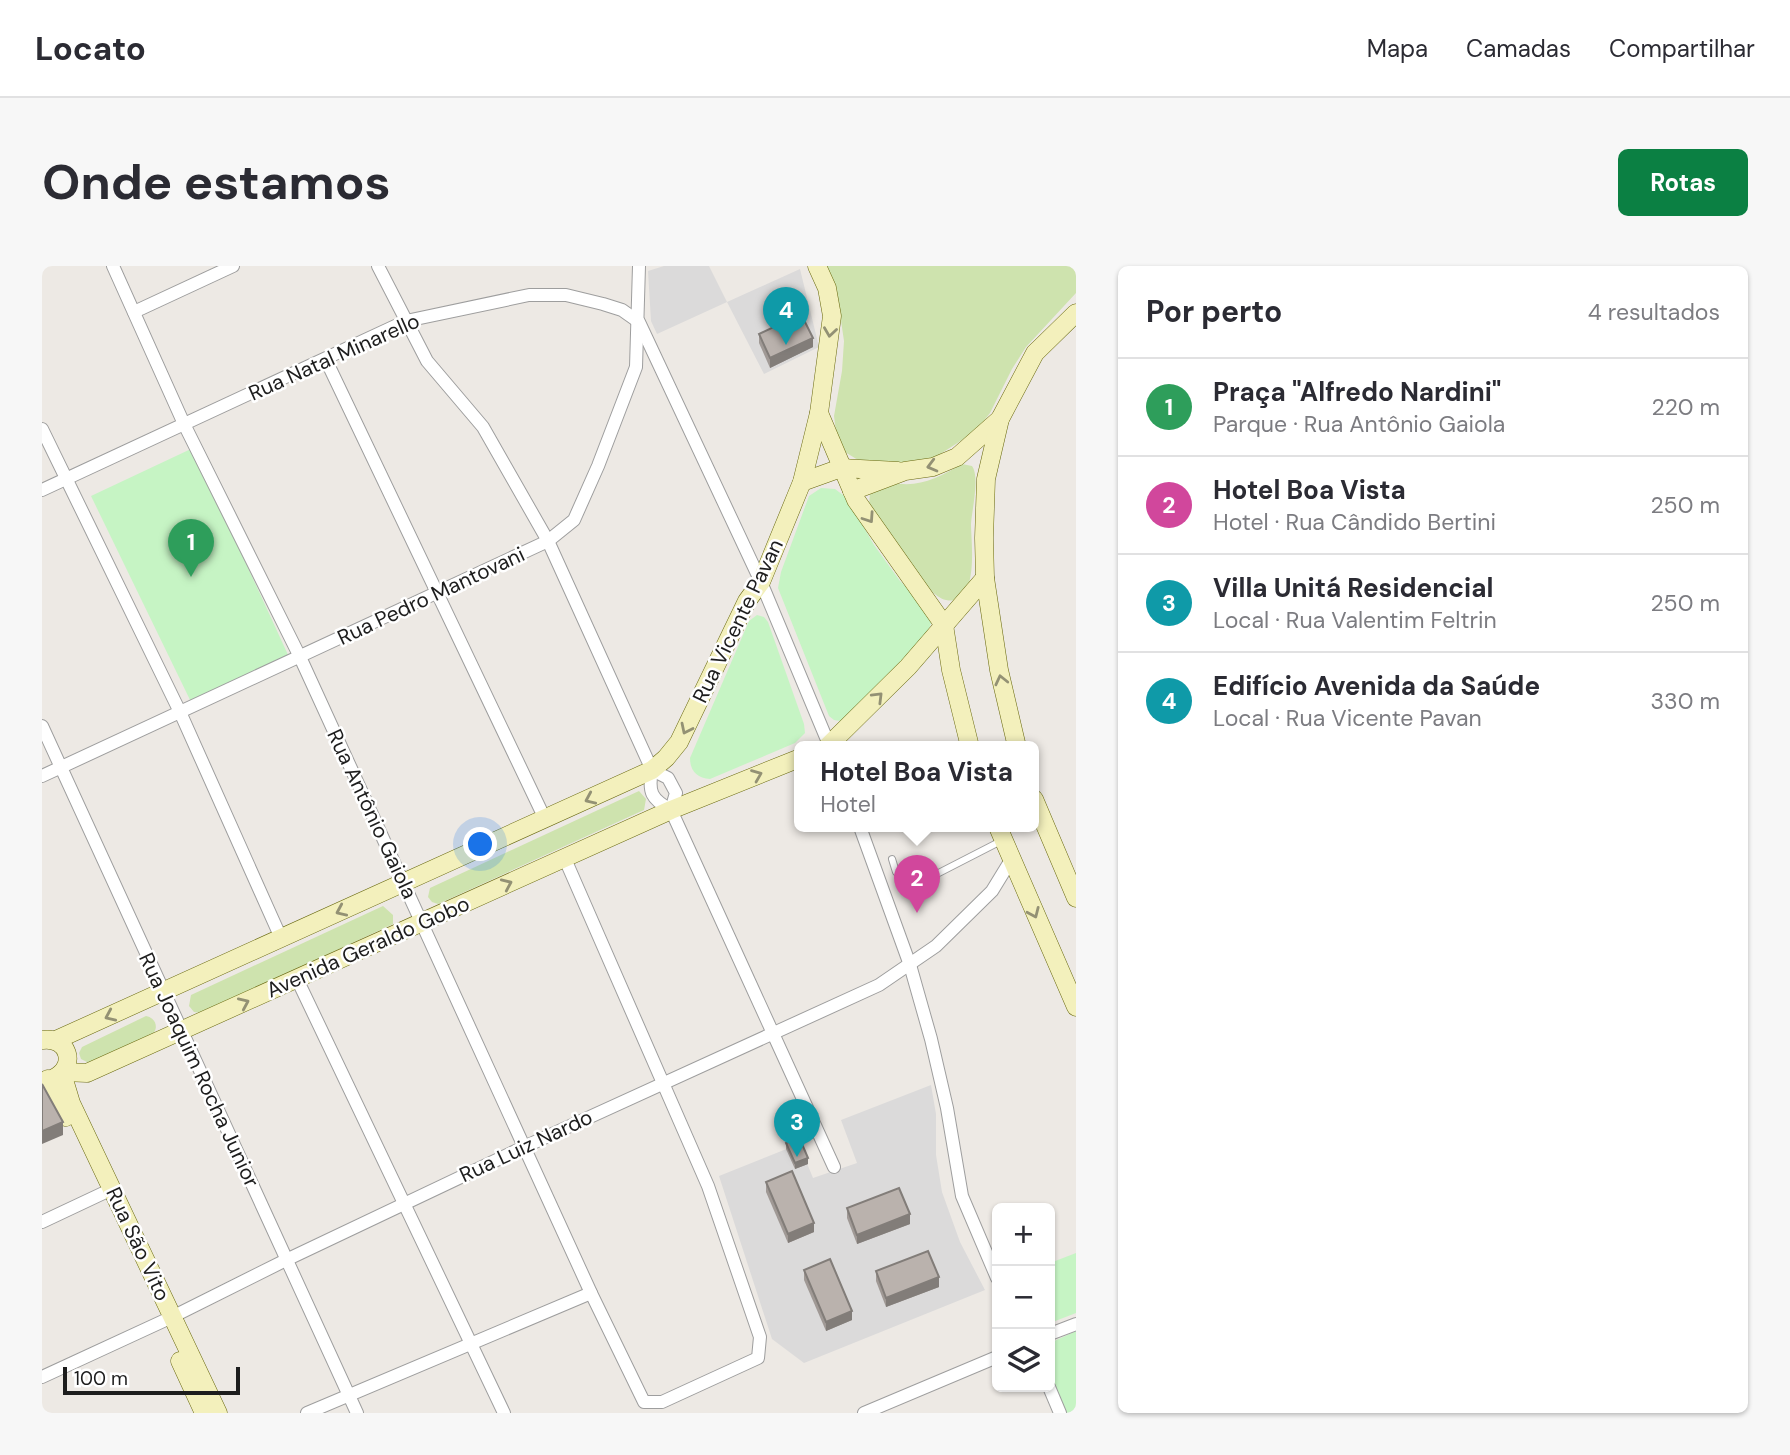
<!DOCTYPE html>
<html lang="pt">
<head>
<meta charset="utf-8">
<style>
	body { margin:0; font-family:"DM Sans",sans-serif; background:#f7f7f7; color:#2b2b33 }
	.controls { position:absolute; right:21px; bottom:21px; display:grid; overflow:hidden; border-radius:10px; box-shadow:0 2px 5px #0004 }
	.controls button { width:63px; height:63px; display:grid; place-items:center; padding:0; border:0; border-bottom:2px solid #e1e1e2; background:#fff; color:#2b2b33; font:35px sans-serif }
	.scale { position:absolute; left:21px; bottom:18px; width:177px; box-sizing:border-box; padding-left:7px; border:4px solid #1d1d1d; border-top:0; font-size:19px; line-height:24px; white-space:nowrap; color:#1d1d1d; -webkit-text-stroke:5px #fff; paint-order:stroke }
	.you { position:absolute; left:439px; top:579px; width:24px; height:24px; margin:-18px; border:5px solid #fff; border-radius:50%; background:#1a73e8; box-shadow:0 0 0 10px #1a73e833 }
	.badge { display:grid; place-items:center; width:46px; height:46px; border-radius:50%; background:#0b8043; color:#fff; font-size:23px; font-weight:700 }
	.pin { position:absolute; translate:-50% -58px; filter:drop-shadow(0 2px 4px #0008) }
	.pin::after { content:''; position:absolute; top:37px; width:24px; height:21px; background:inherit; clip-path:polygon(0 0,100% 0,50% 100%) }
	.popup { position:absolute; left:752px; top:475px; width:245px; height:91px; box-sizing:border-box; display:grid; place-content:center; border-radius:10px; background:#fff; filter:drop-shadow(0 2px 5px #0005); font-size:23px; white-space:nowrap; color:#7c7c81 }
	.popup b { font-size:26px; color:#2b2b33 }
	.popup::after { content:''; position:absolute; left:50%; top:100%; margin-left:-14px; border:14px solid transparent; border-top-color:#fff }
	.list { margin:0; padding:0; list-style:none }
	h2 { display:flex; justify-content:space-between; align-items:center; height:91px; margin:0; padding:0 28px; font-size:30px }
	h2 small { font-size:23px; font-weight:400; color:#7c7c81 }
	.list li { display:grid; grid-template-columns:46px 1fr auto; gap:21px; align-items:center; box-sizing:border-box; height:98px; padding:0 28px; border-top:2px solid #e1e1e2 }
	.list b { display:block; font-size:26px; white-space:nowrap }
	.list p { margin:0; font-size:23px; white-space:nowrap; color:#7c7c81 }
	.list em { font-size:23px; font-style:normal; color:#7c7c81 }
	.icon { flex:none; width:38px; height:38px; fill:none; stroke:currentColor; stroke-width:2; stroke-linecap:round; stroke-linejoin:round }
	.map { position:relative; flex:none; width:1034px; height:1147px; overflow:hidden; border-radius:10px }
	header { display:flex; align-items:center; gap:42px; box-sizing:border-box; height:98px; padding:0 35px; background:#fff; border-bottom:2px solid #e1e1e2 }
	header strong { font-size:33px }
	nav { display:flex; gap:38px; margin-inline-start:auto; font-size:24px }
	.intro { display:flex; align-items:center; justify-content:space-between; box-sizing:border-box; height:168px; padding:0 42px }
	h1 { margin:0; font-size:49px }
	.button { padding:18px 32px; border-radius:10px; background:#0b8043; color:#fff; font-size:24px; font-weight:700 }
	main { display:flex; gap:42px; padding:0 42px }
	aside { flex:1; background:#fff; border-radius:10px; box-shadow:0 2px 5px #0004 }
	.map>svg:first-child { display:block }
	.residential { fill:#dbdada }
	.grass { fill:#cee3ae }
	.park { fill:#c6f4c4 }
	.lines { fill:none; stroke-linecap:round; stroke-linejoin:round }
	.lane-casing { stroke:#9e9e9e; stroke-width:8 }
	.street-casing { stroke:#9e9e9e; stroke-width:14 }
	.secondary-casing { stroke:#69690f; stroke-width:19 }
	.lane { stroke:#fff; stroke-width:6 }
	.street { stroke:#fff; stroke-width:12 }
	.secondary { stroke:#f3f0bc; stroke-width:18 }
	.wall { fill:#a09995 }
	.shaded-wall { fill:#827d79 }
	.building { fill:#bab2ad; stroke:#827d79; stroke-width:2 }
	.oneway { stroke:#939174 }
	.labels { text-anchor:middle; stroke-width:5; stroke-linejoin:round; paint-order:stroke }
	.street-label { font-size:21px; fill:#1d1d1d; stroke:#fff }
</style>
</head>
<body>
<header>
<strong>Locato</strong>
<nav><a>Mapa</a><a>Camadas</a><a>Compartilhar</a></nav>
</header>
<div class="intro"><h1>Onde estamos</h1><a class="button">Rotas</a></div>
<main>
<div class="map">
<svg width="1034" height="1147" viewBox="0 0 1034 1147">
	<rect width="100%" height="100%" fill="#ede9e4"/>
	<g class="residential">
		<polygon points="622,0 667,0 685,36 758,3 777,81 722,108 685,36 615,68 609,55 606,5"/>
		<polygon points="889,819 894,848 894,889 900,926 918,976 943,1024 762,1097 730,1073 677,910 757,878 771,912 815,897 799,854"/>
	</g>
	<g class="grass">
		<polygon points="785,0 1034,0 1034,27 984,81 970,103 948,147 934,165 889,194 859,198 816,194 803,186 795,173 792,150 800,105 802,75 794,21"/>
		<path d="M920,198L930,200C938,211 930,243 929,258C929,275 938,341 904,334C884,331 839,258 827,239L828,227L848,216C875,223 896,212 920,198Z"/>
		<polygon points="597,525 604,533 602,544 396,638 390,636 386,631 388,622"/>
		<polygon points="341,640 351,649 351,658 160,747 152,746 147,740 149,729"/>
		<path d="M104,750C114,752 117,762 110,769L47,797L39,793L37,787L40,781Z"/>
	</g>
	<g class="park">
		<polygon points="151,182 247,391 150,438 49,230"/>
		<polygon points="779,222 793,223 805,232 832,279 858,315 886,343 889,357 885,370 804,456 792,454 787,450 736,322 739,306 767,230"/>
		<path d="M715,349L722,351L726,356L762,458L763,467L753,477L668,513C655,512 648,505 648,492L707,355Z"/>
		<polygon points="1034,987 1034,1047 1008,1057 1008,997"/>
		<polygon points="1034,1065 1034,1147 1024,1147 1008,1110 1008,1077"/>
	</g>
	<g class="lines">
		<g class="lane-casing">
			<polyline id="lane" points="850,593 854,606 867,616 885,613 959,575"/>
		</g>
		<g class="street-casing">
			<g id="street">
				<polyline points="71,0 142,158 258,391 549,1027 602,1136 620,1136 716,1092 718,1071 666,920 523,593"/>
				<path d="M336,0L385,95L441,161L506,275L610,504C606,526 609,533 629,544L792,901"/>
				<polyline points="92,46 191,0"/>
				<polyline points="284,94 503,553"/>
				<polyline points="0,163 138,446 239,672"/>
				<polyline points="0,224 364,55 487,29 524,29 561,38 580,44 597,56 719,316 788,481"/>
				<polyline points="0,460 315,1147"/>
				<polyline points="610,504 626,512 634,527 629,544"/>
				<polyline points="0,510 506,275 532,254 556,200 594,101 597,0"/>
				<polyline points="818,561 868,699 889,773 905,842 920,930 955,1012"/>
				<polyline points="255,713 462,1147"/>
				<polyline points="0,956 70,923"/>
				<polyline points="1008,1068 1034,1058"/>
				<polyline points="0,1111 130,1051 244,994 482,881 837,719 894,680 950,625 969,594"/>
				<polyline points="1007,1121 1018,1147"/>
				<polyline points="265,1147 549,1027"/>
				<polyline points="822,1147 955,1091"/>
			</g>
		</g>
		<g class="secondary-casing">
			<g id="secondary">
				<polyline points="777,147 814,234 902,359 909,404 928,481"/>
				<polyline points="760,216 799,202 856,205"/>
				<polyline points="810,225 863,205 891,201 915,191 958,153"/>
				<polyline points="785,481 866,401 943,312"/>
				<polyline points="975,481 957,404 943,312 942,272 944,213 958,153 993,87 1034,47"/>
				<polyline points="992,533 1034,632"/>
				<polyline points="956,561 1034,741"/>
				<path d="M0,774C26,770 36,800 12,812"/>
				<polyline points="14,774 610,504 624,492 637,476 705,335 719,316 760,216 777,147 790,50 785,22 775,0"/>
				<polyline points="21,806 45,807 629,544 758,492"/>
				<polyline points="20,807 29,837 176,1147"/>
				<polyline points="6,813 24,851"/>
				<polyline points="138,1095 162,1147"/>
			</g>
		</g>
		<use href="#lane" class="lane"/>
		<use href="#street" class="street"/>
		<use href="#secondary" class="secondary"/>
	</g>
	<g class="wall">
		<polygon points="717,68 771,81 728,102 717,77"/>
		<polygon points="744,877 766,898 753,903 744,883"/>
		<polygon points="724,916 772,966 746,977 724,926"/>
		<polygon points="805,942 868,958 815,978 805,952"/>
		<polygon points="762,1004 810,1054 784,1065 762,1014"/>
		<polygon points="834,1005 897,1021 844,1041 834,1015"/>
	</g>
	<g class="shaded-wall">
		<polygon points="771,72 771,81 728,102 728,92"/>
		<polygon points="21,856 21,869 0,878 0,865"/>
		<polygon points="766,892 766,898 753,903 753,897"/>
		<polygon points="868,948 868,958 815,978 815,969"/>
		<polygon points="772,957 772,966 746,977 746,968"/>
		<polygon points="897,1011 897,1021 844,1041 844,1032"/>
		<polygon points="810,1045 810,1054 784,1065 784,1056"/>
	</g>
	<g class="building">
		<polygon points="759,48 771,72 728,92 717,68"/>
		<polygon points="0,818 21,856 0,865"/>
		<polygon points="757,871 766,892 753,897 744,877"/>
		<polygon points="750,905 772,957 746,968 724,916"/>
		<polygon points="857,922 868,948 815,969 805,942"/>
		<polygon points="886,985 897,1011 844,1032 834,1005"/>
		<polygon points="788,993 810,1045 784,1056 762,1004"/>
	</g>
	<defs><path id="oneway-chevron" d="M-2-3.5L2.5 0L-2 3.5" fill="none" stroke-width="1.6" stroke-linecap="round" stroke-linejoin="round" transform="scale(1.75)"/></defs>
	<g class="oneway">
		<use href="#oneway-chevron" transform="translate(788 66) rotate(98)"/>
		<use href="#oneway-chevron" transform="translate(890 200) rotate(165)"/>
		<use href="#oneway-chevron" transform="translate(827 252) rotate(56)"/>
		<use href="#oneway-chevron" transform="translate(959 414) rotate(-103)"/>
		<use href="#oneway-chevron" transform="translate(836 431) rotate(-45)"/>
		<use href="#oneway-chevron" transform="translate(644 463) rotate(116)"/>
		<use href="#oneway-chevron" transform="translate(715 509) rotate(-22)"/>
		<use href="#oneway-chevron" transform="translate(548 533) rotate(156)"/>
		<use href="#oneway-chevron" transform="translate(465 618) rotate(-24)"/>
		<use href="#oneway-chevron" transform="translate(299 645) rotate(156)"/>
		<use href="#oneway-chevron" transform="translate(992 647) rotate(66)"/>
		<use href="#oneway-chevron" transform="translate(202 737) rotate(-24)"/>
		<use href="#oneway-chevron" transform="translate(68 750) rotate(156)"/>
	</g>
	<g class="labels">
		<g class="street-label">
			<text transform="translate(292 91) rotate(-24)" y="7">Rua Natal Minarello</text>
			<text transform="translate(389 330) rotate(-25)" y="7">Rua Pedro Mantovani</text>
			<text transform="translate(696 355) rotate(-64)" y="7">Rua Vicente Pavan</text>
			<text transform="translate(330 548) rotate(65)" y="7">Rua Antônio Gaiola</text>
			<text transform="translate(326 681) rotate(-24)" y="7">Avenida Geraldo Gobo</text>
			<text transform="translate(157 804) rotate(65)" y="7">Rua Joaquim Rocha Junior</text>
			<text transform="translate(484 880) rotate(-25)" y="7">Rua Luiz Nardo</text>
			<text transform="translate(96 978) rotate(65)" y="7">Rua São Vito</text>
		</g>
	</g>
</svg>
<div class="controls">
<button>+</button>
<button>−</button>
<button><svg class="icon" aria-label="layers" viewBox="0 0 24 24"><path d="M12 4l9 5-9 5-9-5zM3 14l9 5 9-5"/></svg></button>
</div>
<div class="scale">100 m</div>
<div class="you"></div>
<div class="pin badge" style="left:149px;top:311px;background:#2e9e5b">1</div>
<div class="pin badge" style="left:875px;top:647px;background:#d1479c">2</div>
<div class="popup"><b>Hotel Boa Vista</b>Hotel</div>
<div class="pin badge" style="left:755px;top:891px;background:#0f9aa8">3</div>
<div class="pin badge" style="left:744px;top:79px;background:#0f9aa8">4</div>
</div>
<aside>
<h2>Por perto<small>4 resultados</small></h2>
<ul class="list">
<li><span class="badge" style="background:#2e9e5b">1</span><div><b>Praça &quot;Alfredo Nardini&quot;</b><p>Parque · Rua Antônio Gaiola</p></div><em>220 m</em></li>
<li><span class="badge" style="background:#d1479c">2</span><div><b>Hotel Boa Vista</b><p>Hotel · Rua Cândido Bertini</p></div><em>250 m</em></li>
<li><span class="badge" style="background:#0f9aa8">3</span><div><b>Villa Unitá Residencial</b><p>Local · Rua Valentim Feltrin</p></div><em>250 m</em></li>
<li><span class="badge" style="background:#0f9aa8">4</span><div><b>Edifício Avenida da Saúde</b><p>Local · Rua Vicente Pavan</p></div><em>330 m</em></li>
</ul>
</aside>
</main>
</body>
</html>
